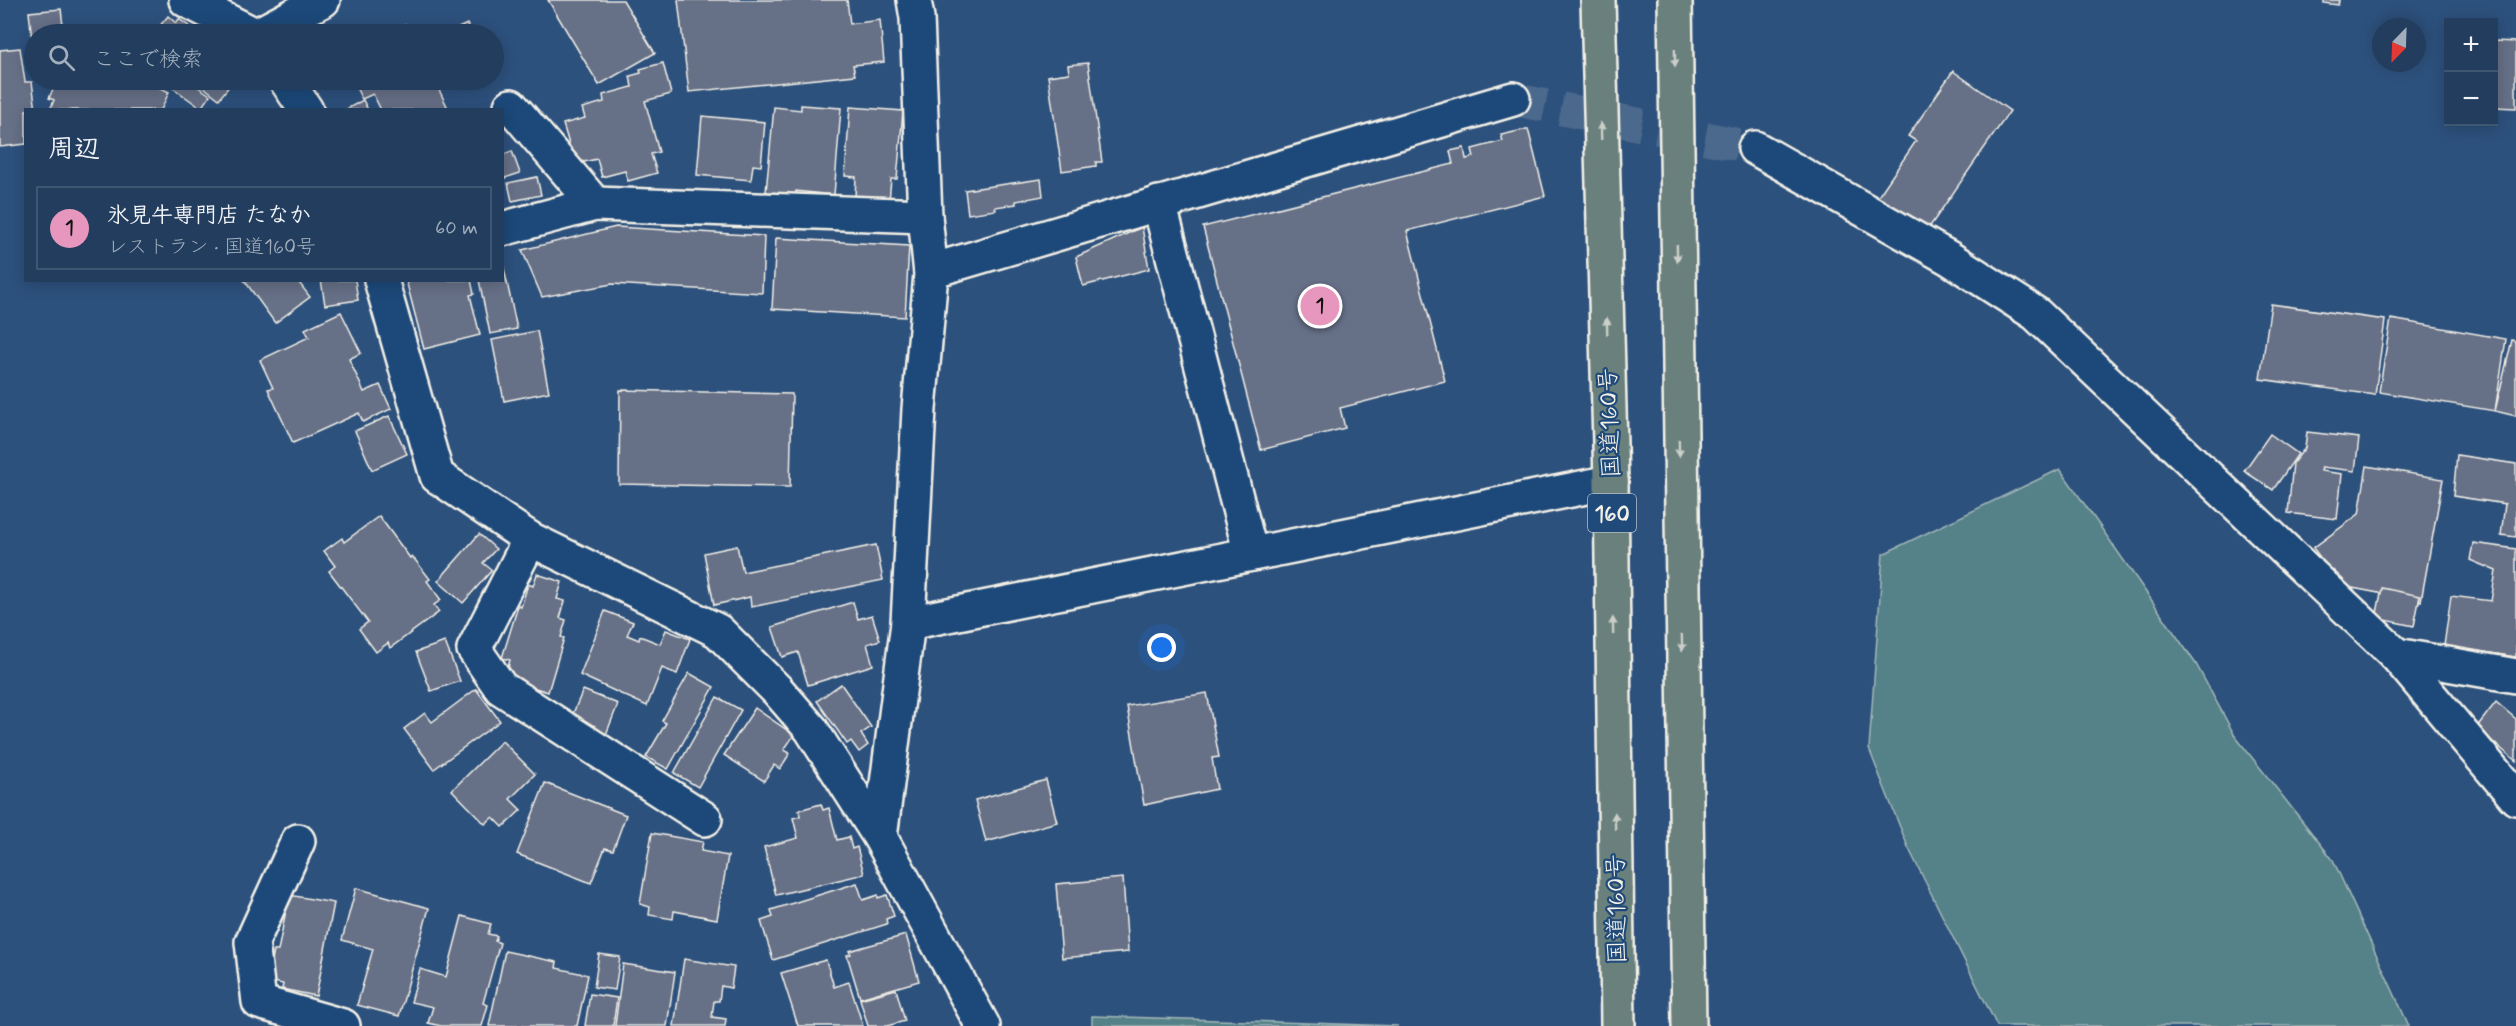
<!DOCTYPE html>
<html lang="ja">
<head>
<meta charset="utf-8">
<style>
	body { margin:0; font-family:Mynerve,"Klee One",sans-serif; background:#2e4867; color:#f1f3f6 }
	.controls { position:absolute; right:18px; top:18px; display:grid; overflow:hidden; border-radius:0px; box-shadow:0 3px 15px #0003 }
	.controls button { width:54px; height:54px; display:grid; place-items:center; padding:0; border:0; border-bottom:2px solid #3f5673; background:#223d5e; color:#f1f3f6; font:30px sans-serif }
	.compass { position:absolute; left:2372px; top:18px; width:54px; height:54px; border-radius:50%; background:#223d5e; box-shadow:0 3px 15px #0003; rotate:203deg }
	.you { position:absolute; left:1162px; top:648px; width:21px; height:21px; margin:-15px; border:4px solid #fff; border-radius:50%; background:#1a73e8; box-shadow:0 0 0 9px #1a73e833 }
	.badge { display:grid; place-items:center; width:39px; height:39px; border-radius:50%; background:#e797bd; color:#111; font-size:20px; font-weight:700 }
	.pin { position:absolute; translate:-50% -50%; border:3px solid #fff; box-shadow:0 2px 6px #0006 }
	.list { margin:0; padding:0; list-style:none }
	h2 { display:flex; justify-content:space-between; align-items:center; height:78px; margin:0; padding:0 24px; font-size:26px }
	h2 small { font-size:20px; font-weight:400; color:#a2aebc }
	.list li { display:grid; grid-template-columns:39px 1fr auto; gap:18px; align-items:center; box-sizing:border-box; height:84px; margin:0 12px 12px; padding:0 12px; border:2px solid #3f5673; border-radius:0px }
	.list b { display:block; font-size:22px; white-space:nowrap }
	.list p { margin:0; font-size:20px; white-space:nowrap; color:#a2aebc }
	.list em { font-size:20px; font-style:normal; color:#a2aebc }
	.icon { flex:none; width:33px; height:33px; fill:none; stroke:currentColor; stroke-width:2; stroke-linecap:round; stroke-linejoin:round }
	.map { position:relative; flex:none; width:2516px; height:1026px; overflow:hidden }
	.search { position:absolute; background:#223d5e; box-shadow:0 3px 15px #0003; left:24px; top:24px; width:480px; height:66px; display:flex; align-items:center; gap:15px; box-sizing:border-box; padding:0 21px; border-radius:33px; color:#a2aebc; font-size:22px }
	.panel { position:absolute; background:#223d5e; box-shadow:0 3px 15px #0003; left:24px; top:108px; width:480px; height:174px; border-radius:0px }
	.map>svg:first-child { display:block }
	.green { fill:#548189; stroke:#a4b9b8; stroke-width:1.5 }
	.building { fill:#666f87; stroke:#f4f1e8; stroke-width:1.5 }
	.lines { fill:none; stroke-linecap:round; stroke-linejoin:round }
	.minor-tunnel { stroke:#4b698d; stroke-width:33; stroke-dasharray:33 16; stroke-linecap:butt }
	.minor-casing { stroke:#f4f1e8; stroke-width:38 }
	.trunk-casing { stroke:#f4f1e8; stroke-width:38 }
	.minor { stroke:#1f4a7a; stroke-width:33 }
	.trunk { stroke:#6a807d; stroke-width:33 }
	.oneway { fill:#cbcfc8 }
	.labels { text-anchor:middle; stroke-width:4.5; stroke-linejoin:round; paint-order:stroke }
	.shield { fill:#1f4a7a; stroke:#b4bfc7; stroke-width:1.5 }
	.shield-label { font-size:22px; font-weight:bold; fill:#f4f1e8 }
	.street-label { font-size:24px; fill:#f4f1e8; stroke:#1f4a7a }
</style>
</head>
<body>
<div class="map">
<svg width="2516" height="1026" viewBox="0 0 2516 1026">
	<rect width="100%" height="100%" fill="#2d517d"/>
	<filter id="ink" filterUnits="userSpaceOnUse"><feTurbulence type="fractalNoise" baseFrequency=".0167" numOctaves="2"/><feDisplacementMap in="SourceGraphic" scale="12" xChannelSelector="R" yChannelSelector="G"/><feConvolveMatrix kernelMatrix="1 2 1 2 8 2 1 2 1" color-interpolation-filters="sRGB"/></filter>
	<g filter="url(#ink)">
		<g class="green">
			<polygon points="2060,469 2196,664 2235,736 2333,860 2409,1026 1997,1026 1908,847 1869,749 1883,554"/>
			<polygon points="1092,1016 1398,1026 1092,1026"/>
		</g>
		<g class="building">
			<polygon points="548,0 623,0 655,53 599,85"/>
			<polygon points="678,0 847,0 850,24 880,20 884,62 853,65 855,75 689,92"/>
			<polygon points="2324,0 2339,0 2338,5 2324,3"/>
			<polygon points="61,9 64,34 34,34 34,58 29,12"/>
			<polygon points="168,16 176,23 179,19 200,34 153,34"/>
			<polygon points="405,24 411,34 384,34"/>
			<polygon points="467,24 472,34 446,34"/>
			<polygon points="2494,41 2516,42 2516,108 2494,107"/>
			<polygon points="20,48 25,82 32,82 36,110 26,110 26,144 0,147 0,50"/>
			<polygon points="663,63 671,94 645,101 659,152 651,154 657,173 628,181 625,171 602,177 597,159 575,164 563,124 585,118 582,108 604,102 603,95 632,87 630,76 641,73 640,69"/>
			<polygon points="1088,63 1102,162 1096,162 1096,166 1062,171 1048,76 1069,73 1068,65"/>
			<polygon points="1953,71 2010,111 1924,235 1875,201 1916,141 1908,136"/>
			<polygon points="57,80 154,80 151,84 169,92 161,110 50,110 54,100 49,98"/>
			<polygon points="162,80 188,80 210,95 201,108"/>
			<polygon points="195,80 234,80 219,99"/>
			<polygon points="352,80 434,80 447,106 441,110 381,110 373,94 362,99"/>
			<polygon points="363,100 368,110 345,110"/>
			<polygon points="801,105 841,108 834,195 796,191 796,195 766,192 774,107 801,110"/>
			<polygon points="850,107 903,111 897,179 891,179 889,201 855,198 856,177 845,176"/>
			<polygon points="702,116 765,122 761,166 753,165 751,180 697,175"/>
			<polygon points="1528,129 1545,196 1407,231 1445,381 1340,408 1345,428 1261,450 1203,227 1453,164 1450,151 1464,148 1466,159 1474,157 1472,149 1503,141 1501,135"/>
			<polygon points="512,151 520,173 502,179 502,155"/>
			<polygon points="537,177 541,195 512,201 508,183"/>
			<polygon points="1041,179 1043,196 1016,201 1016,204 995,207 996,210 968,214 965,190"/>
			<polygon points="616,227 764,236 762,293 612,284 542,297 522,250"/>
			<polygon points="1142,227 1149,269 1083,286 1076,257"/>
			<polygon points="776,238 909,246 905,317 772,309"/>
			<polygon points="502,259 517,329 490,334 479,280 502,280"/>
			<polygon points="244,280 297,280 310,297 275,323"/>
			<polygon points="321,280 355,280 358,300 325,305"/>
			<polygon points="406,280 471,280 474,294 470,295 480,335 424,349"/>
			<polygon points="2271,304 2385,320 2375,395 2260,379"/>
			<polygon points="341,312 361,353 349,359 364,392 380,385 391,409 363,422 359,413 293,443 268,389 273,388 260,360 309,337 305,329"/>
			<polygon points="2391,319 2506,339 2495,411 2379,392"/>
			<polygon points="537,331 549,392 504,401 492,340"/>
			<polygon points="2512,340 2516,341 2516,416 2495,411"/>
			<polygon points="620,390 792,394 790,487 619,484"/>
			<polygon points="389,416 407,454 372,470 355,431"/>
			<polygon points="2307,432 2359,438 2355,471 2322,467 2321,471 2342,474 2337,519 2288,513 2293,463 2305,448"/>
			<polygon points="2270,434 2298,454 2273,490 2244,471"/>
			<polygon points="2457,455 2516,464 2516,537 2501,535 2505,504 2453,496"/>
			<polygon points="2367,466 2443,479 2421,601 2342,586 2313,548 2359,514"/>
			<polygon points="379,516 410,558 412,556 430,579 427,581 441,600 434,605 439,612 390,648 388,643 376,652 359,629 368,622 329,571 335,566 324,551 342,538 344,542"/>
			<polygon points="479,534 496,549 483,563 492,570 463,603 438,581"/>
			<polygon points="2473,543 2516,549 2516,657 2444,646 2451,596 2491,601 2496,571 2470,560"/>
			<polygon points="876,545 883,580 751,607 750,597 714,605 704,553 737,546 743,572"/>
			<polygon points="537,574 562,582 557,599 565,601 560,618 566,620 561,637 564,638 548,692 520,683 521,679 506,674 510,660 502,658 518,606 521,607 528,584 533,586"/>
			<polygon points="2382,588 2420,596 2414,626 2376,618"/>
			<polygon points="853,602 858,619 872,615 880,640 867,644 873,665 808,685 798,652 782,657 772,627"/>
			<polygon points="605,611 633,622 627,635 639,640 640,636 660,644 666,630 690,639 677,674 662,668 647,706 580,675"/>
			<polygon points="445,642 460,681 431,691 416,652"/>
			<polygon points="689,673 714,687 668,769 646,757 666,723 662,721"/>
			<polygon points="841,684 871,727 861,734 868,745 859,752 851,741 847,744 817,701"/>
			<polygon points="476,689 500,721 434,769 404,729 425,713 432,722"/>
			<polygon points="583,690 618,704 605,737 592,732 595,726 571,718"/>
			<polygon points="1207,693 1219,757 1212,758 1217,789 1144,805 1127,706"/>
			<polygon points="717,697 741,710 698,787 674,773"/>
			<polygon points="2496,702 2516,719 2516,761 2476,728"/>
			<polygon points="755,708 794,735 784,750 790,753 780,769 774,765 764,781 724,755"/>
			<polygon points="502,741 535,774 510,799 521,810 503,827 493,817 485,824 452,790"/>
			<polygon points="1046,780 1057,822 986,842 975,800"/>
			<polygon points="545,783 626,815 613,850 605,848 591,883 517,854"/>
			<polygon points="821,804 823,810 829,808 837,840 849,837 852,849 857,847 864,874 776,895 764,847 798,838 793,818 800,816 799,810"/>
			<polygon points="652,833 703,842 701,851 728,856 717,919 674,911 673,919 649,915 650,907 640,904"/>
			<polygon points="1123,878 1128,952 1062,958 1056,884"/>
			<polygon points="857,883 863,900 878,895 878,898 887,895 894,916 886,919 887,924 773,960 761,921 773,917 771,910"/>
			<polygon points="356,888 429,908 399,1016 357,1005 373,949 342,940"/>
			<polygon points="289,895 334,903 316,996 282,989 283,984 268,981 274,951 278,951"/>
			<polygon points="462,916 491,924 488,934 497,936 495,941 500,943 483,1003 488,1005 482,1026 441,1026 428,1023 433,1007 411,1002 420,969 446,977"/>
			<polygon points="906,935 919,981 860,998 847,955 851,954 849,951"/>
			<polygon points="505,951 557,962 556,968 588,975 577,1026 489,1026"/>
			<polygon points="599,954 620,957 615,990 594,987"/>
			<polygon points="684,959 734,967 731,988 721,986 719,1001 714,1001 712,1017 726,1019 725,1026 674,1026"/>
			<polygon points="826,960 834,987 849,982 863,1026 798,1026 781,973"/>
			<polygon points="623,964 675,972 667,1026 615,1026"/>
			<polygon points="896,989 905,1021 887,1026 868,1026 860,999"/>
			<polygon points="590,994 617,998 613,1026 585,1026"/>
		</g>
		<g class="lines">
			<polyline class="minor-tunnel" points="1513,99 1755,148"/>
			<g class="minor-casing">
				<g id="minor">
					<polyline points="186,0 253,34"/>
					<polyline points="259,34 323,0"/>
					<polyline points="286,80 306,110"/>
					<polyline points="511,106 595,204"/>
					<polyline points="1755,148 1949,258 2036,314 2396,655 2516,798"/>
					<polyline points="1159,203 1251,554"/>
					<polyline points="502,229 595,204 925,216"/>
					<polyline points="931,271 1513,99"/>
					<polyline points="381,280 437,476 530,539 718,631 778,691 811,729 880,837 983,1026"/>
					<polyline points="530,539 474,649 501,688 705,819"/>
					<polyline points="908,623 1611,482"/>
					<polyline points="2396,655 2516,676"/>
					<polyline points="880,837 908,623 919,409 931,274 925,216 917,18 914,0"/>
					<polyline points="298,841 252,942 259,1002 343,1026"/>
				</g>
			</g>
			<g class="trunk-casing">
				<g id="trunk">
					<polyline points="1598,0 1611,482 1618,1026"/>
					<polyline points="1675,0 1689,1026"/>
				</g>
			</g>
			<use href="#minor" class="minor"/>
			<use href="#trunk" class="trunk"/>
		</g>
		<defs><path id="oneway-solid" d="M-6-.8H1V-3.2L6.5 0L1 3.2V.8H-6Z" transform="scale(1.5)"/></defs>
		<g class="oneway">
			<use href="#oneway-solid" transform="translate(1675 58) rotate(89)"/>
			<use href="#oneway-solid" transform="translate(1601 131) rotate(-92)"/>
			<use href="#oneway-solid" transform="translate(1677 253) rotate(89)"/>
			<use href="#oneway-solid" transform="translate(1607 326) rotate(-92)"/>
			<use href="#oneway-solid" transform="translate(1679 448) rotate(89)"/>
			<use href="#oneway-solid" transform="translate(1613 626) rotate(-91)"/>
			<use href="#oneway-solid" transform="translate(1682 643) rotate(89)"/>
			<use href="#oneway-solid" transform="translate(1615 821) rotate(-91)"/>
		</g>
	</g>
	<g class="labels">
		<rect class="shield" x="1588" y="494" width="48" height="38" rx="4.5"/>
		<g class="shield-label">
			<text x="1612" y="521">160</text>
		</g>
		<g class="street-label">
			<text transform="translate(1609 423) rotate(-92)" y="8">国道160号</text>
			<text transform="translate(1616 909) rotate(-91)" y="8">国道160号</text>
		</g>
	</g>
</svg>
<div class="controls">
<button>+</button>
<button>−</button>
</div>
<svg class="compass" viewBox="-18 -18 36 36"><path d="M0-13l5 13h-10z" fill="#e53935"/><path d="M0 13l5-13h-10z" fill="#a2aebc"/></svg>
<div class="you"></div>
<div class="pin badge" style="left:1320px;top:306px">1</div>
<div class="search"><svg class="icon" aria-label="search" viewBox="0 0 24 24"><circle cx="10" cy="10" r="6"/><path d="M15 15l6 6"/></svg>ここで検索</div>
<section class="panel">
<h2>周辺<small></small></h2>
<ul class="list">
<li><span class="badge">1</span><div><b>氷見牛専門店 たなか</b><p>レストラン · 国道160号</p></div><em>60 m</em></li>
</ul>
</section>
</div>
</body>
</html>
